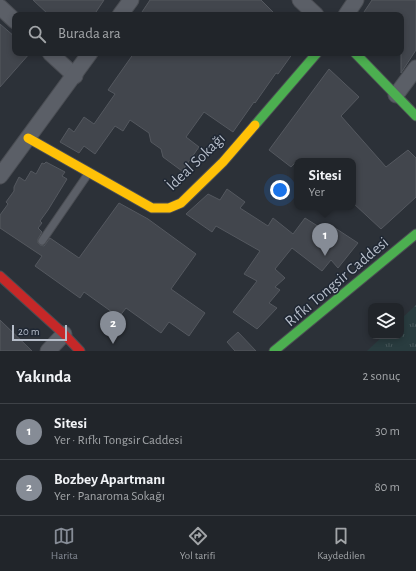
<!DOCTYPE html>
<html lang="tr">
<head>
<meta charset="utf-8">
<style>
	body { margin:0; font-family:"Alegreya Sans",sans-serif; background:#292d32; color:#f1f3f6 }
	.controls { position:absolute; right:12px; bottom:12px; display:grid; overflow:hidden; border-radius:8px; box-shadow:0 2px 6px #0003 }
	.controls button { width:36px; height:36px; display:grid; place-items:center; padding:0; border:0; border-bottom:1px solid #3e4247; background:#21252a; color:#f1f3f6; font:20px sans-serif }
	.scale { position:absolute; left:12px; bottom:10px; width:55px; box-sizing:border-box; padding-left:4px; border:2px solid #b6bdc9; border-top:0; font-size:11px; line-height:14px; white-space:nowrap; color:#b6bdc9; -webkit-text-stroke:3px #1f2733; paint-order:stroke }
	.you { position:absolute; left:280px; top:190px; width:14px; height:14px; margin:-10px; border:3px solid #fff; border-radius:50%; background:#1a73e8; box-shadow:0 0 0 6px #1a73e833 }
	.badge { display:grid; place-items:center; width:26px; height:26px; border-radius:50%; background:#868c96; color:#fff; font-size:13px; font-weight:700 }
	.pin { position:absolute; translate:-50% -33px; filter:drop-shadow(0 1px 2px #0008) }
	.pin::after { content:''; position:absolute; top:21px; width:14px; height:12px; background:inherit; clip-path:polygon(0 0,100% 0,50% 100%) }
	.popup { position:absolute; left:294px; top:158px; width:62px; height:52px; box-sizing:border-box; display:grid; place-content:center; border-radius:8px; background:#21252a; filter:drop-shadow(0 1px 3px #0005); font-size:13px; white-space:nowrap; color:#a2a5a8 }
	.popup b { font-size:15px; color:#f1f3f6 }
	.popup::after { content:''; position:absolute; left:50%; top:100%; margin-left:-8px; border:8px solid transparent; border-top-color:#21252a }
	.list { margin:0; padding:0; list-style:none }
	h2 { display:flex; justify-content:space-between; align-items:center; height:52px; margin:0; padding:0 16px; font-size:17px }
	h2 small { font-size:13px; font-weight:400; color:#a2a5a8 }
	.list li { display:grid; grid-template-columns:26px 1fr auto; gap:12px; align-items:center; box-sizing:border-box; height:56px; padding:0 16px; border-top:1px solid #3e4247 }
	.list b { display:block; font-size:15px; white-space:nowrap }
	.list p { margin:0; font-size:13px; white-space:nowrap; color:#a2a5a8 }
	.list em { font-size:13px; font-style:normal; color:#a2a5a8 }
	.icon { flex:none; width:22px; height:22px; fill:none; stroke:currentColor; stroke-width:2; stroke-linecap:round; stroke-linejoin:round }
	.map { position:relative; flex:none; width:416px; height:351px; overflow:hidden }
	.search { position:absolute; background:#21252a; box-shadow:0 2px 6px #0003; left:12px; right:12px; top:12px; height:44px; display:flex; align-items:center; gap:10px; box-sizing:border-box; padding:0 14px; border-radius:8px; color:#a2a5a8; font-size:15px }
	.sheet { height:164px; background:#21252a }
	nav { display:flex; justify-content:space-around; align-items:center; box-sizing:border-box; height:56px; border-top:1px solid #3e4247; background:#21252a; font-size:11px; color:#a2a5a8 }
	nav a { display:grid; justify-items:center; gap:2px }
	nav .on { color:#868c96 }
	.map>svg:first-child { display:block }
	.park { fill:url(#park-tufts) }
	.building { fill:#42464d; stroke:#54585f }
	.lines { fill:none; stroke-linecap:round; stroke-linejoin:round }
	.lane-casing { stroke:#4a4d53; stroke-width:9 }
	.street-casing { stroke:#4a4d53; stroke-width:17 }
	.fast-casing { stroke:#4a4d53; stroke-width:11 }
	.slow-casing { stroke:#4a4d53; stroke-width:11 }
	.jam-casing { stroke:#4a4d53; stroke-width:11 }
	.lane { stroke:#5b5f67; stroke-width:7 }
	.street { stroke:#5b5f67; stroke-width:15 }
	.fast { stroke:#4caf50; stroke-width:9 }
	.slow { stroke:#ffc107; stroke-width:9 }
	.jam { stroke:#c62828; stroke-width:9 }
	.labels { text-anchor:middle; stroke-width:3; stroke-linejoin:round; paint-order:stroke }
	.street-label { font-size:16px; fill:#b6bdc9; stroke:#1f2733 }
</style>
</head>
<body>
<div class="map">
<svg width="416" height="351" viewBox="0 0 416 351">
	<defs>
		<pattern id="park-tufts" width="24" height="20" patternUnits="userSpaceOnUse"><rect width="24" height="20" fill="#293c3f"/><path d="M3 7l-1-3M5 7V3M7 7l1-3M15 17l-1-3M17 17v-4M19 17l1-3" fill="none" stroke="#465659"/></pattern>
	</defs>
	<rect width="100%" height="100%" fill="#2c3138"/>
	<polygon class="park" points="416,305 416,351 367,351 383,336 401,336 401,319"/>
	<g class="building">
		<polygon points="33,0 104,0 94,15 49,15"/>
		<polygon points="150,0 261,0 276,15 140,15"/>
		<polygon points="372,0 416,0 416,50 401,73 401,15 362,15"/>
		<polygon points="0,24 15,37 15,53 30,53 0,87"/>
		<polygon points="134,53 293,53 278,74 276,73 255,103 254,102 233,132 204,112 186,137 199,147 182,171 163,157 161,149 151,142 149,133 130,120 123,131 115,126 95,154 84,146 79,153 60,142 69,128 74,132 84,117 94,124 115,94 108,90"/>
		<polygon points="329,69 359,97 341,116 386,167 408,150 416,158 416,197 381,229 353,203 353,161 297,161 291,167 269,150"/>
		<polygon points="46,162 65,172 62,176 67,179 48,210 40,221 42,223 38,228 42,232 38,239 38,243 40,245 44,246 50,238 79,258 119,203 148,219 196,254 171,289 205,313 189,336 169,322 161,333 126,308 119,317 84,292 80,298 35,266 42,256 0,228 0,215 8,204 6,202 14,191 14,187 19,177 25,181 31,171 36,174 42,163 44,164"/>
		<polygon points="227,189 245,202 240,208 268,226 273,218 293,234 305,218 327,232 332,226 358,243 338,268 331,260 322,271 292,248 275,269 285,278 275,287 280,290 269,303 277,308 257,329 233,312 257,281 244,274 260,251 216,226 212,232 186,214 208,194 220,200"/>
		<polygon points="0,320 32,351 0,351"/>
		<polygon points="238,332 256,351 235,351 227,342"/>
	</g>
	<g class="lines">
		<g class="lane-casing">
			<polyline id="lane" points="42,241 88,174"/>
		</g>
		<g class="street-casing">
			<g id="street">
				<polyline points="300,0 316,15"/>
				<polyline points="0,7 15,21"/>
				<polyline points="120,15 131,0"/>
				<polyline points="346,15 356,0"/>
				<polyline points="50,53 75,76"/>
				<polyline points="396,95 416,68"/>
				<polyline points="0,176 90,53"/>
				<polyline points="48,351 64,334"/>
			</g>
		</g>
		<g class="fast-casing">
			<g id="fast">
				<polyline points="355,53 416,116"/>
				<polyline points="255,125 317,53"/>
				<polyline points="274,351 416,234"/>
			</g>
		</g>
		<g class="slow-casing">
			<polyline id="slow" points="28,138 152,208 169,208 181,203 223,162 255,125"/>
		</g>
		<g class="jam-casing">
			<polyline id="jam" points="0,276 64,334 80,351"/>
		</g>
		<use href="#lane" class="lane"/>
		<use href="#street" class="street"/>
		<use href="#fast" class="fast"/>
		<use href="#slow" class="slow"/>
		<use href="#jam" class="jam"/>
	</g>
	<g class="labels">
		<g class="street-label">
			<text transform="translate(195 161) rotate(-44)" y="6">İdeal Sokağı</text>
			<text transform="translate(336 281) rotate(-40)" y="6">Rıfkı Tongsir Caddesi</text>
		</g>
	</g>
</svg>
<div class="controls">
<button><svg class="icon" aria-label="layers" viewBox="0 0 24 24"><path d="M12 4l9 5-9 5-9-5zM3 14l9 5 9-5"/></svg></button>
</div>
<div class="scale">20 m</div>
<div class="you"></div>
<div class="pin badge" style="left:325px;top:256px">1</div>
<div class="popup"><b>Sitesi</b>Yer</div>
<div class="pin badge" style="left:113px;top:344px">2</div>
<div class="search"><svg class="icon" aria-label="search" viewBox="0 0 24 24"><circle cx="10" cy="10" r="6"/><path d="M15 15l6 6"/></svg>Burada ara</div>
</div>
<section class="sheet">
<h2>Yakında<small>2 sonuç</small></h2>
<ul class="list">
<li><span class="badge">1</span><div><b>Sitesi</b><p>Yer · Rıfkı Tongsir Caddesi</p></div><em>30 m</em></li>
<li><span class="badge">2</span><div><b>Bozbey Apartmanı</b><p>Yer · Panaroma Sokağı</p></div><em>80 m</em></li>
</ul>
</section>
<nav>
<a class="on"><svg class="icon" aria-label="map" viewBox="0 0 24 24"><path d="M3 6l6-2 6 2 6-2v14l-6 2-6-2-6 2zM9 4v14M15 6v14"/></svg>Harita</a>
<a><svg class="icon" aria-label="directions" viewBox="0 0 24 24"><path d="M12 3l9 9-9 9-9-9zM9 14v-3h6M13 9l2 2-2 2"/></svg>Yol tarifi</a>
<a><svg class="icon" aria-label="saved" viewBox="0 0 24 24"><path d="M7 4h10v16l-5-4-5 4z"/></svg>Kaydedilen</a>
</nav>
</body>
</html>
